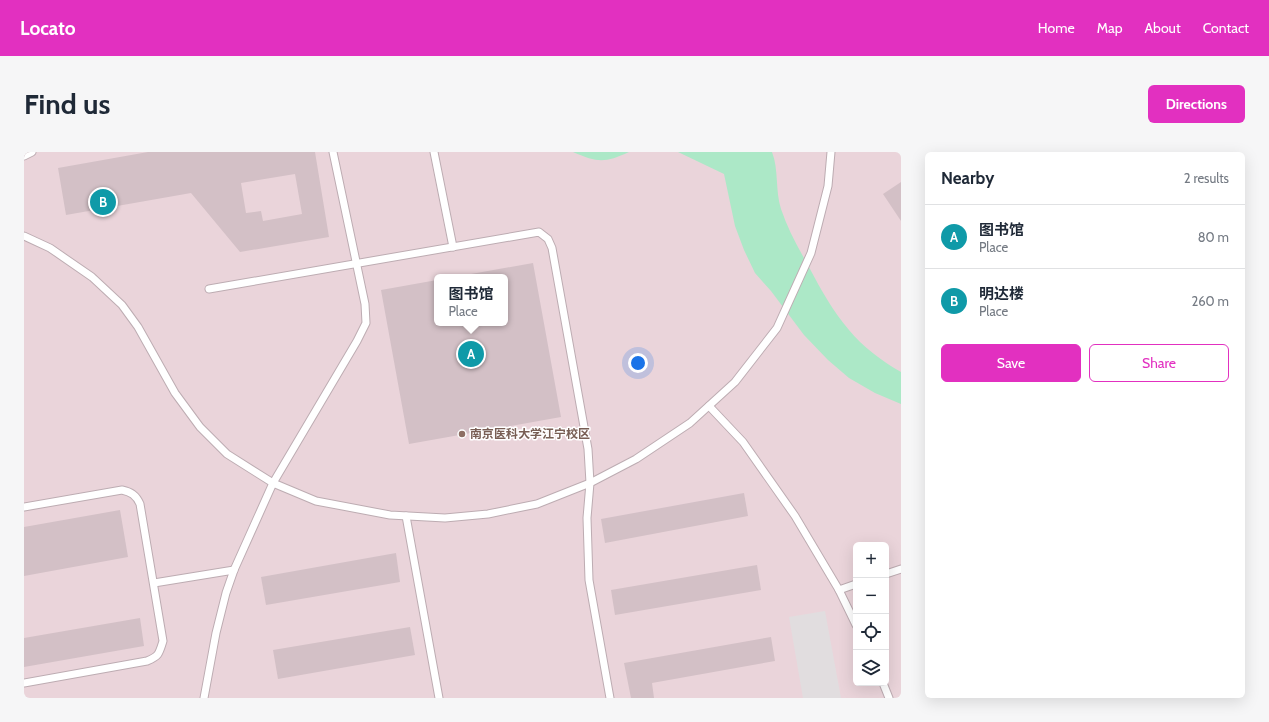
<!DOCTYPE html>
<html lang="en">
<head>
<meta charset="utf-8">
<style>
	body { margin:0; font-family:Cabin,"Noto Sans SC",sans-serif; background:#f6f6f7; color:#1f2937 }
	.controls { position:absolute; right:12px; bottom:12px; display:grid; overflow:hidden; border-radius:6px; box-shadow:0 4px 16px #0002 }
	.controls button { width:36px; height:36px; display:grid; place-items:center; padding:0; border:0; border-bottom:1px solid #e0e1e3; background:#fff; color:#1f2937; font:20px sans-serif }
	.you { position:absolute; left:614px; top:211px; width:14px; height:14px; margin:-10px; border:3px solid #fff; border-radius:50%; background:#1a73e8; box-shadow:0 0 0 6px #1a73e833 }
	.badge { display:grid; place-items:center; width:26px; height:26px; border-radius:50%; background:#e230c0; color:#fff; font-size:13px; font-weight:700 }
	.pin { position:absolute; translate:-50% -50%; border:2px solid #fff; box-shadow:0 1px 4px #0006 }
	.popup { position:absolute; left:410px; top:122px; width:74px; height:52px; box-sizing:border-box; display:grid; place-content:center; border-radius:6px; background:#fff; filter:drop-shadow(0 1px 3px #0005); font-size:13px; white-space:nowrap; color:#747a83 }
	.popup b { font-size:15px; color:#1f2937 }
	.popup::after { content:''; position:absolute; left:50%; top:100%; margin-left:-8px; border:8px solid transparent; border-top-color:#fff }
	.list { margin:0; padding:0; list-style:none }
	h2 { display:flex; justify-content:space-between; align-items:center; height:52px; margin:0; padding:0 16px; font-size:17px }
	h2 small { font-size:13px; font-weight:400; color:#747a83 }
	.list li { display:grid; grid-template-columns:26px 1fr auto; gap:12px; align-items:center; box-sizing:border-box; height:64px; padding:0 16px; border-top:1px solid #e0e1e3 }
	.list b { display:block; font-size:15px; white-space:nowrap }
	.list p { margin:0; font-size:13px; white-space:nowrap; color:#747a83 }
	.list em { font-size:13px; font-style:normal; color:#747a83 }
	.actions { display:flex; gap:8px; padding:12px 16px }
	.actions a { flex:1; padding:9px 0; border:1px solid #e230c0; border-radius:6px; text-align:center; font-size:14px; color:#e230c0 }
	.actions .main { background:#e230c0; color:#fff }
	.icon { flex:none; width:22px; height:22px; fill:none; stroke:currentColor; stroke-width:2; stroke-linecap:round; stroke-linejoin:round }
	.map { position:relative; flex:none; width:877px; height:546px; overflow:hidden; border-radius:6px }
	header { display:flex; align-items:center; gap:24px; box-sizing:border-box; height:56px; padding:0 20px; background:#e230c0; color:#fff }
	header strong { font-size:19px }
	nav { display:flex; gap:22px; margin-inline-start:auto; font-size:14px }
	.intro { display:flex; align-items:center; justify-content:space-between; box-sizing:border-box; height:96px; padding:0 24px }
	h1 { margin:0; font-size:28px }
	.button { padding:10px 18px; border-radius:6px; background:#e230c0; color:#fff; font-size:14px; font-weight:700 }
	main { display:flex; gap:24px; padding:0 24px }
	aside { flex:1; background:#fff; border-radius:6px; box-shadow:0 4px 16px #0002 }
	.map>svg:first-child { display:block }
	.education { fill:#ead4da; fill-rule:evenodd }
	.parking { fill:#e1dddf }
	.water { fill:#ace8c7 }
	.building { fill:#d3c0c6; fill-rule:evenodd }
	.lines { fill:none; stroke-linecap:round; stroke-linejoin:round }
	.service-casing { stroke:#bdacb2; stroke-width:9 }
	.service { stroke:#fff; stroke-width:7 }
	.education-dot { fill:#8d6e63; stroke:#fff; stroke-width:1.5 }
	.labels { text-anchor:middle; stroke-width:3; stroke-linejoin:round; paint-order:stroke }
	.education-label { font-size:12px; font-weight:bold; fill:#785e54; stroke:#fff; text-anchor:start }
</style>
</head>
<body>
<header>
<strong>Locato</strong>
<nav><a>Home</a><a>Map</a><a>About</a><a>Contact</a></nav>
</header>
<div class="intro"><h1>Find us</h1><a class="button">Directions</a></div>
<main>
<div class="map">
<svg width="877" height="546" viewBox="0 0 877 546">
	<rect width="100%" height="100%" fill="#f3e9eb"/>
	<path class="education" d="M0,0H877V546H0ZM413,125H481V171H413ZM832,393H862V531H832Z"/>
	<polygon class="parking" points="801,459 817,546 779,546 765,465"/>
	<g class="water">
		<path d="M549,0H605C581,11 574,11 549,0Z"/>
		<path d="M654,0H748C755,18 751,38 757,57C764,78 775,97 786,117C797,138 809,159 825,178C838,194 859,210 877,220V252L851,241L825,226L804,208L780,183L747,139L731,121L720,98L711,74L700,22Z"/>
	</g>
	<g class="building">
		<path d="M124,0H291L305,85L216,100L167,41L42,63L34,16ZM271,22L278,62L239,69L237,59L222,61L217,31Z"/>
		<polygon points="877,30 877,69 859,42"/>
		<polygon points="509,111 537,265 385,292 357,138 413,128 413,171 481,171 481,125 436,124"/>
		<polygon points="720,341 724,364 581,391 577,367"/>
		<polygon points="96,358 104,405 0,424 0,375"/>
		<polygon points="372,401 376,430 242,453 237,425"/>
		<polygon points="733,413 737,438 591,463 587,438"/>
		<polygon points="116,466 120,494 0,515 0,486"/>
		<polygon points="386,475 391,503 254,527 249,498"/>
		<polygon points="747,485 751,509 628,531 630,546 607,546 600,511"/>
	</g>
	<g class="lines">
		<g class="service-casing">
			<g id="service">
				<polyline points="410,0 429,95"/>
				<polyline points="0,4 8,0"/>
				<polyline points="0,84 26,96 68,125 98,153 114,175 151,241 176,275 203,302 249,331 292,349 366,363 421,366 464,362 513,352 566,331 612,307 666,271 711,230 753,176 787,101 804,34 807,0"/>
				<polyline points="185,137 515,80 524,87 528,96 564,297 566,331 563,366 565,428 586,546"/>
				<polyline points="685,254 719,290 771,364 815,438 832,473"/>
				<path d="M0,355L98,338C107,340 112,343 116,352L139,489C135,502 135,504 123,509L0,531"/>
				<polyline points="382,364 415,546"/>
				<polyline points="862,422 877,417"/>
				<polyline points="130,431 210,418"/>
				<polyline points="815,438 832,432"/>
				<polyline points="859,531 865,546"/>
				<polyline points="180,546 192,481 202,441 210,418 249,331 333,189 342,171 341,152 309,0"/>
			</g>
		</g>
		<use href="#service" class="service"/>
	</g>
	<circle class="education-dot" cx="438" cy="282" r="4"/>
	<g class="labels">
		<g class="education-label">
			<text x="446" y="286">南京医科大学江宁校区</text>
		</g>
	</g>
</svg>
<div class="controls">
<button>+</button>
<button>−</button>
<button><svg class="icon" aria-label="locate" viewBox="0 0 24 24"><circle cx="12" cy="12" r="6"/><path d="M12 2v4M12 18v4M2 12h4M18 12h4"/></svg></button>
<button><svg class="icon" aria-label="layers" viewBox="0 0 24 24"><path d="M12 4l9 5-9 5-9-5zM3 14l9 5 9-5"/></svg></button>
</div>
<div class="you"></div>
<div class="pin badge" style="left:447px;top:202px;background:#0f9aa8">A</div>
<div class="popup"><b>图书馆</b>Place</div>
<div class="pin badge" style="left:79px;top:50px;background:#0f9aa8">B</div>
</div>
<aside>
<h2>Nearby<small>2 results</small></h2>
<ul class="list">
<li><span class="badge" style="background:#0f9aa8">A</span><div><b>图书馆</b><p>Place</p></div><em>80 m</em></li>
<li><span class="badge" style="background:#0f9aa8">B</span><div><b>明达楼</b><p>Place</p></div><em>260 m</em></li>
</ul>
<div class="actions"><a class="main">Save</a><a>Share</a></div>
</aside>
</main>
</body>
</html>
